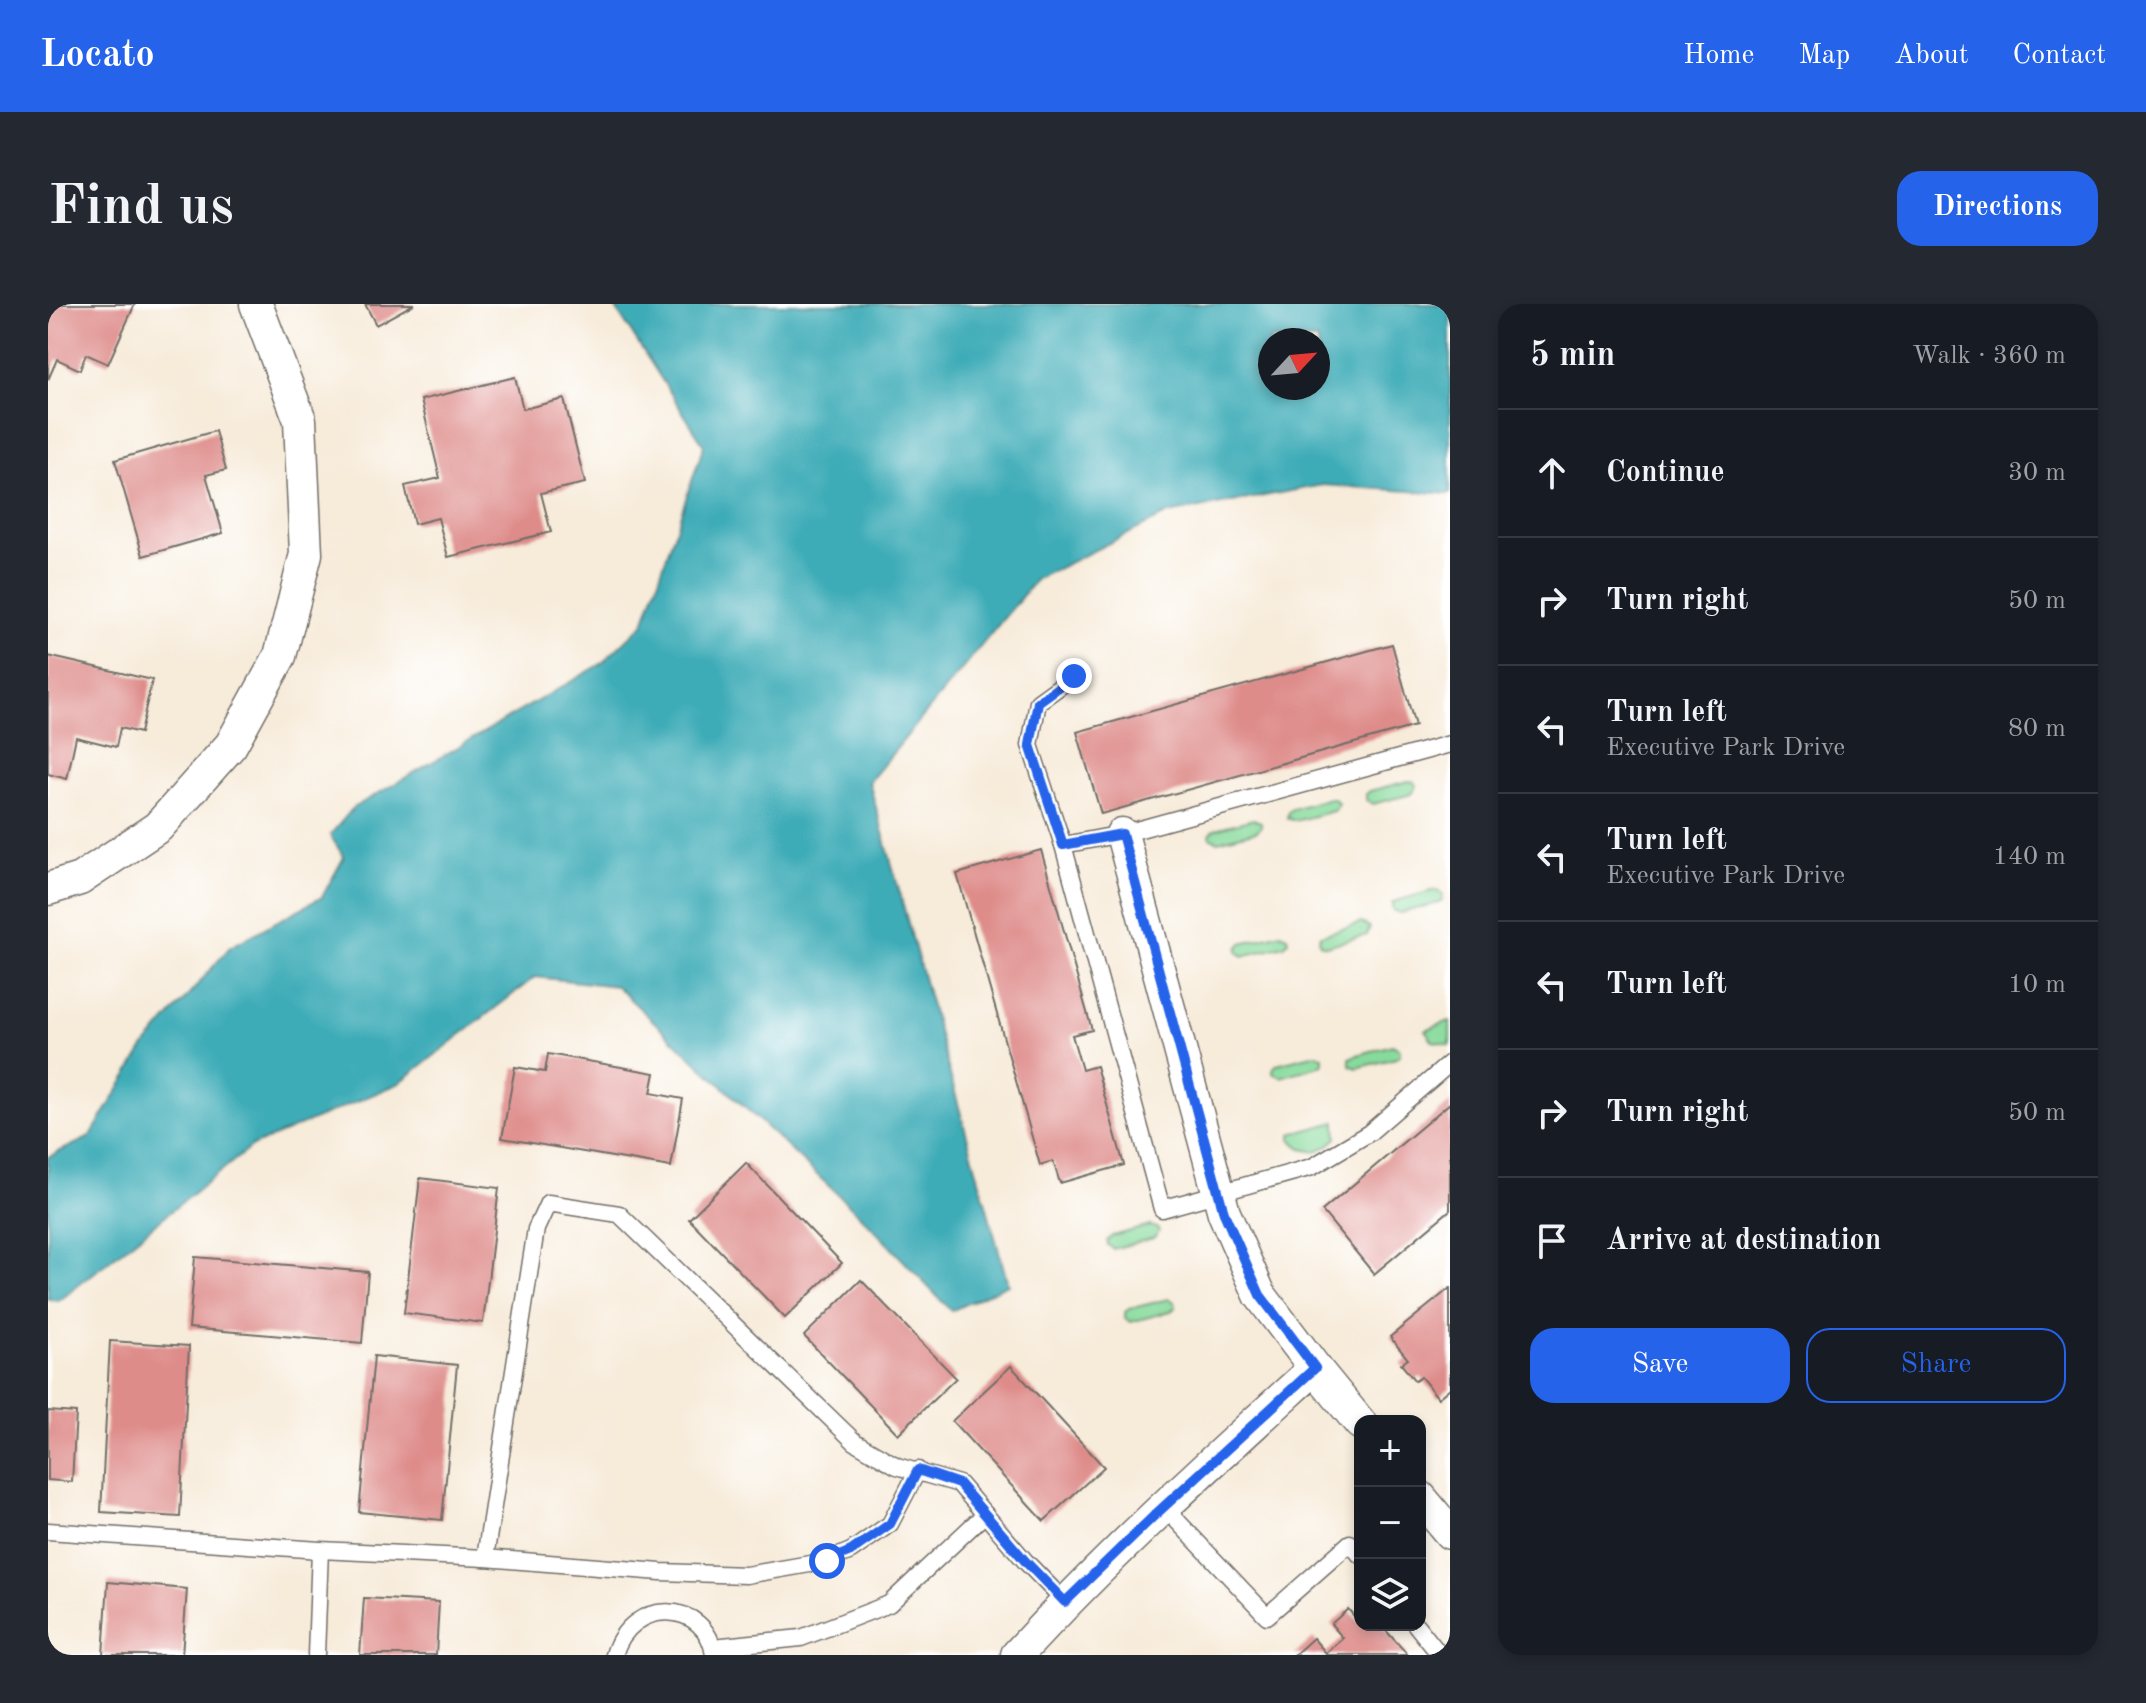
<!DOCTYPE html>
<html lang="en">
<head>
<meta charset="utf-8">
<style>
	body { margin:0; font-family:"Old Standard TT",serif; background:#242831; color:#f1f3f6 }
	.controls { position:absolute; right:24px; bottom:24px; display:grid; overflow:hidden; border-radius:16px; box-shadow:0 4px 12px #0003 }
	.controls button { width:72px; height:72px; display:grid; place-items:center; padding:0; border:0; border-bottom:2px solid #363941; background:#171b24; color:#f1f3f6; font:40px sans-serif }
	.compass { position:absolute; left:1210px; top:24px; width:72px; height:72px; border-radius:50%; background:#171b24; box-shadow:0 4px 12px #0003; rotate:64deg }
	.stop { position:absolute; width:24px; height:24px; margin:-18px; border:6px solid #2563eb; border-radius:50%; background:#fff }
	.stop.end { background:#2563eb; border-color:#fff; box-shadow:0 2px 8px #0008 }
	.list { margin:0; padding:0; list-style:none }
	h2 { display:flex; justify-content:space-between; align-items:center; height:104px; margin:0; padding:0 32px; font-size:34px }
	h2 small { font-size:26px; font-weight:400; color:#9ea1a6 }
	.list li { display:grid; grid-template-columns:52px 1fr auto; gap:24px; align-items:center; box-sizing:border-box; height:128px; padding:0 32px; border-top:2px solid #363941 }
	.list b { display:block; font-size:30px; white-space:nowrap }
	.list p { margin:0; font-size:26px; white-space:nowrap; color:#9ea1a6 }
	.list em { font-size:26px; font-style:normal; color:#9ea1a6 }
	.actions { display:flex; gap:16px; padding:24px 32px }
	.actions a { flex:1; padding:18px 0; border:2px solid #2563eb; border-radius:24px; text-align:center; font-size:28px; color:#2563eb }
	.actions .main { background:#2563eb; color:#fff }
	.icon { flex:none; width:44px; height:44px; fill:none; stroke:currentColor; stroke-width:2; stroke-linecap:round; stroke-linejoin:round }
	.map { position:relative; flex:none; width:1402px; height:1351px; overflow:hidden; border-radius:24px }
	header { display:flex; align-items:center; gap:48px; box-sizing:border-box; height:112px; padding:0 40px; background:#2563eb; color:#fff }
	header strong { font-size:38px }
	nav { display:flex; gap:44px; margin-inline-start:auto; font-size:28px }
	.intro { display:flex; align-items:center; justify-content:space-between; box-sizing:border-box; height:192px; padding:0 48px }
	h1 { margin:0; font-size:56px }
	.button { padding:20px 36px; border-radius:24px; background:#2563eb; color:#fff; font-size:28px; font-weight:700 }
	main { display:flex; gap:48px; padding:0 48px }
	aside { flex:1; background:#171b24; border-radius:24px; box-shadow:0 4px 12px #0003 }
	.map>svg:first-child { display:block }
	.green { fill:#87da9c; stroke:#598264; stroke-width:2 }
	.water { fill:#3cacb7; stroke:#346c71; stroke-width:2; fill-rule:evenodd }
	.building { fill:#de8c8a }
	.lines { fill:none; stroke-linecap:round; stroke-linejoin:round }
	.lane-casing { stroke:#726e68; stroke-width:19 }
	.street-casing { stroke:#726e68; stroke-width:35 }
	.lane { stroke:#fff; stroke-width:16 }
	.street { stroke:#fff; stroke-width:32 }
	.route { stroke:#2563eb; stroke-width:10 }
</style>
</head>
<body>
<header>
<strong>Locato</strong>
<nav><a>Home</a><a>Map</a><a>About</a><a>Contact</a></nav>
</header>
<div class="intro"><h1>Find us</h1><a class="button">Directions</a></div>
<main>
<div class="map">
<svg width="1402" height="1351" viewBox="0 0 1402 1351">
	<rect width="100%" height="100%" fill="#fff"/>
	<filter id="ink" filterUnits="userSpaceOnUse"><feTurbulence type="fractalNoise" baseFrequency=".0125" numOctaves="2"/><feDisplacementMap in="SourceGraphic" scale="16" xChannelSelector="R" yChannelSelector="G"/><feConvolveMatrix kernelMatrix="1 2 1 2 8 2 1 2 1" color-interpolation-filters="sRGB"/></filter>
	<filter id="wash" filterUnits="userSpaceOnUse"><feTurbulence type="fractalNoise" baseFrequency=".006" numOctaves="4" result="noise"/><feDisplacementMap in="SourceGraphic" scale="32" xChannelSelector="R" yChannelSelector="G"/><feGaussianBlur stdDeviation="1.8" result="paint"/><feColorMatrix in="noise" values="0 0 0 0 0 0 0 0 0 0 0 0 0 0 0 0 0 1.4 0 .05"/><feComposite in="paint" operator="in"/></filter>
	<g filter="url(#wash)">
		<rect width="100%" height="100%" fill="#f7ebd9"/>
		<g class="green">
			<polygon points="1360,477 1367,478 1369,482 1364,490 1325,500 1318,496 1318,490 1322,487"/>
			<polygon points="1282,494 1288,496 1290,500 1286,507 1247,517 1239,514 1240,508 1244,505"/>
			<polygon points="1205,515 1213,518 1213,523 1209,527 1170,537 1163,534 1162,530 1167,525"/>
			<polygon points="1387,586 1395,590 1394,596 1391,599 1352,609 1344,606 1344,599 1348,597"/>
			<polygon points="1313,619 1322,623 1319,631 1278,642 1272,640 1271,634 1273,631"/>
			<polygon points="1233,629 1240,632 1241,637 1236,641 1195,652 1190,648 1190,644 1194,639"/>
			<polygon points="1402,717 1402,741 1385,737 1377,726"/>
			<polygon points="1344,741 1352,745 1352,751 1348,754 1309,764 1302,761 1302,754 1306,752"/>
			<polygon points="1268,750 1275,753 1275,760 1271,762 1233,773 1225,769 1225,765 1229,760"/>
			<path d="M1288,818L1289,834C1274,849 1258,853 1243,835V830Z"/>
			<polygon points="1102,922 1109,924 1111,927 1106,934 1065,945 1060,941 1059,937 1064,932"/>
			<polygon points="1120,995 1127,998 1128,1003 1123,1007 1083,1018 1077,1014 1077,1008 1081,1005"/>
		</g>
		<path class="water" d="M565,0H1402V190L1275,181L1120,210L988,275L821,478L960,980L903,1007L817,916L568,682L487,673L350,780L204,842L11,997L0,995V853L42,833L97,742L182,643L274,593L296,553L282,531L305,504L553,360L596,319L656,141ZM1222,36H1270V84H1222Z"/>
		<g id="blocks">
			<g class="building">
				<polygon points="0,0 87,0 60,60 38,50 32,66 9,55 0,76"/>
				<polygon points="317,0 366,0 328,21"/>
				<polygon points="467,73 475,105 516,95 537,179 493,189 503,228 400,253 390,214 366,220 357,182 392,174 373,96"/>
				<polygon points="167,127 178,166 158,171 175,229 95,252 67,156"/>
				<polygon points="1344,340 1367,422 1053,510 1029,428"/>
				<polygon points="0,352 104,376 92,429 72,424 68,443 28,433 19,475 0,470"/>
				<polygon points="993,546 1044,726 1024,731 1034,766 1048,762 1076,861 1012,879 1005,857 992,861 909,570"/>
				<polygon points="500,750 607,769 603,789 635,795 623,863 454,834 467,763 497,768"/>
				<polygon points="1402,799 1402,906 1326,970 1274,907"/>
				<polygon points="698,859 794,959 737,1014 641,915"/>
				<polygon points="372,874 451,884 435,1019 356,1009"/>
				<polygon points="147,953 320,968 314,1039 141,1024"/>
				<polygon points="813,976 908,1074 850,1130 756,1032"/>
				<polygon points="1402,984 1402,1084 1390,1094 1373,1073 1367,1077 1353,1060 1360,1055 1342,1033"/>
				<polygon points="62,1037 141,1042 132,1213 53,1208"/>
				<polygon points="326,1052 409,1061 394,1216 311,1208"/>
				<polygon points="963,1062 1056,1163 996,1217 904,1117"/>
				<polygon points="0,1107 28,1109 24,1178 0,1176"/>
				<polygon points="60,1278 139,1285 134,1351 55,1351"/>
				<polygon points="316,1294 391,1298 388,1351 312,1351"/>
				<polygon points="1300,1305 1310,1317 1312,1316 1312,1321 1333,1321 1360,1351 1246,1351 1265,1334 1278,1349 1295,1334 1283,1320"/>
			</g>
		</g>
	</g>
	<g filter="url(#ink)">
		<use href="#blocks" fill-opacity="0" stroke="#726e68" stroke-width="2"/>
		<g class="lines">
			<g class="lane-casing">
				<g id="lane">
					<polyline points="1026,372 990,398 982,441 1015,541 1114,905 1264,863 1321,829 1402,759"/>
					<polyline points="1015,541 1074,530 1402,440"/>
					<polyline points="1116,1203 1219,1312 1302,1239 1312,1251"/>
					<polyline points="0,1227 272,1246 437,1254 613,1268 698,1271 779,1257 803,1247 842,1220 870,1166"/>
					<polyline points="437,1254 488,925 500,899 571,910 807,1138 849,1162 911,1180 978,1258 1017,1298"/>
					<polyline points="1368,1321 1392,1351"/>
					<polyline points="665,1343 753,1334 841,1300 937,1210"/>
					<polyline points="268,1351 272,1246"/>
					<path d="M566,1351C583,1292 659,1296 666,1351"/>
				</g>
			</g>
			<g class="street-casing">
				<g id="street">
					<polyline points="1074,530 1176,909 1212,991 1267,1064"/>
					<polyline points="0,585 32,575 110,523 183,441 232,352 258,250 252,116 208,0"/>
					<polyline points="1372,1193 1402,1229"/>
					<path d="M969,1351C1062,1249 1165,1157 1267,1064L1312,1119"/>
				</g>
			</g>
			<use href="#lane" class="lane"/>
			<use href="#street" class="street"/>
		</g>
	</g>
	<g class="lines" filter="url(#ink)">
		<polyline class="route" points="779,1257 803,1247 842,1220 870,1166 911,1180 978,1258 1017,1298 1109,1209 1267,1064 1212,991 1176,909 1074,530 1015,541 982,441 990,398 1026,372"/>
	</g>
</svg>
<div class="controls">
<button>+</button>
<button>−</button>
<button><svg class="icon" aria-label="layers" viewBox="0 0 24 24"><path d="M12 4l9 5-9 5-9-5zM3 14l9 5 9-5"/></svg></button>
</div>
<svg class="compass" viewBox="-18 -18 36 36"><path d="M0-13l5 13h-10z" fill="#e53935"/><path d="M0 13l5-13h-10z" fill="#9ea1a6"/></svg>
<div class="stop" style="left:779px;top:1257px"></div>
<div class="stop end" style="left:1026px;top:372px"></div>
</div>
<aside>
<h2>5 min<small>Walk · 360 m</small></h2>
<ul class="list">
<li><svg class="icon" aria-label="ahead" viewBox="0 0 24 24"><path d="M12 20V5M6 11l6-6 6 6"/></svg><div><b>Continue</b></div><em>30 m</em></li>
<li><svg class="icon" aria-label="right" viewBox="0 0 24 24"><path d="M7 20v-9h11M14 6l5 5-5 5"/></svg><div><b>Turn right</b></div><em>50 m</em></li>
<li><svg class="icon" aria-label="left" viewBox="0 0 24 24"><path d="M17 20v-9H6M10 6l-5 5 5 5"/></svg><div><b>Turn left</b><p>Executive Park Drive</p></div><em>80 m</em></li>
<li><svg class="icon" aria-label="left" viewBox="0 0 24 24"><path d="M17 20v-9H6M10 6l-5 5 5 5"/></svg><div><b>Turn left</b><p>Executive Park Drive</p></div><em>140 m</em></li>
<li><svg class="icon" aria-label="left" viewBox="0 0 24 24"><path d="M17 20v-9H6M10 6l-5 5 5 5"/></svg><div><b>Turn left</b></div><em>10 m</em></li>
<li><svg class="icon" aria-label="right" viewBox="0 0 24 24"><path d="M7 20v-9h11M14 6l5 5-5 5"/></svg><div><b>Turn right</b></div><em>50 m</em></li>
<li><svg class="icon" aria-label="arrive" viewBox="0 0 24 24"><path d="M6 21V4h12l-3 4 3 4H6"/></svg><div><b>Arrive at destination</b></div></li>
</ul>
<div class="actions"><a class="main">Save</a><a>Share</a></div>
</aside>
</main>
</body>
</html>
